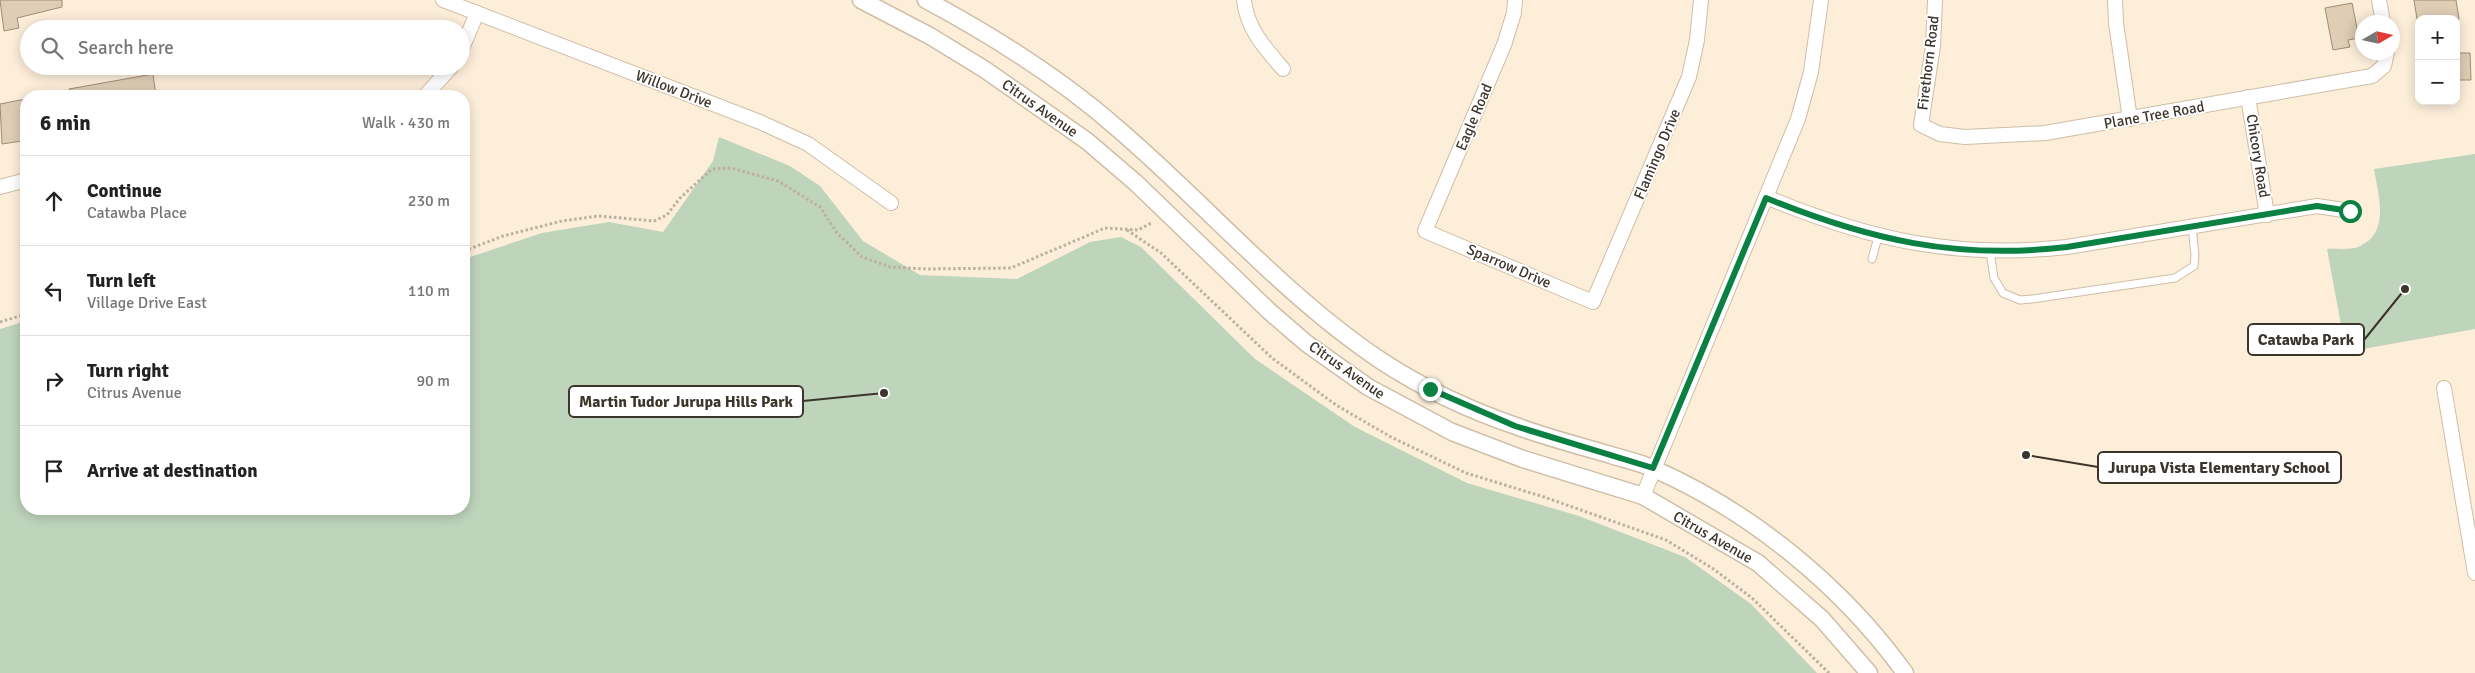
<!DOCTYPE html>
<html lang="en">
<head>
<meta charset="utf-8">
<style>
	body { margin:0; font-family:Signika,sans-serif; background:#f2f2f2; color:#222 }
	.controls { position:absolute; right:15px; top:15px; display:grid; overflow:hidden; border-radius:10px; box-shadow:0 2px 12px #0003 }
	.controls button { width:45px; height:45px; display:grid; place-items:center; padding:0; border:0; border-bottom:1px solid #e0e0e0; background:#fff; color:#222; font:25px sans-serif }
	.compass { position:absolute; left:2355px; top:15px; width:45px; height:45px; border-radius:50%; background:#fff; box-shadow:0 2px 12px #0003; rotate:81deg }
	.stop { position:absolute; width:15px; height:15px; margin:-11px; border:4px solid #0b8043; border-radius:50%; background:#fff }
	.stop.end { background:#0b8043; border-color:#fff; box-shadow:0 1px 5px #0008 }
	.list { margin:0; padding:0; list-style:none }
	h2 { display:flex; justify-content:space-between; align-items:center; height:65px; margin:0; padding:0 20px; font-size:21px }
	h2 small { font-size:16px; font-weight:400; color:#767676 }
	.list li { display:grid; grid-template-columns:32px 1fr auto; gap:15px; align-items:center; box-sizing:border-box; height:90px; padding:0 20px; border-top:1px solid #e0e0e0 }
	.list b { display:block; font-size:19px; white-space:nowrap }
	.list p { margin:0; font-size:16px; white-space:nowrap; color:#767676 }
	.list em { font-size:16px; font-style:normal; color:#767676 }
	.icon { flex:none; width:28px; height:28px; fill:none; stroke:currentColor; stroke-width:2; stroke-linecap:round; stroke-linejoin:round }
	.map { position:relative; flex:none; width:2475px; height:673px; overflow:hidden }
	.search { position:absolute; background:#fff; box-shadow:0 2px 12px #0003; left:20px; top:20px; width:450px; height:55px; display:flex; align-items:center; gap:12px; box-sizing:border-box; padding:0 18px; border-radius:28px; color:#767676; font-size:19px }
	.panel { position:absolute; background:#fff; box-shadow:0 2px 12px #0003; left:20px; top:90px; width:450px; height:425px; border-radius:20px }
	.map>svg:first-child { display:block }
	.green { fill:#bed4bb }
	.building { fill:#dfcdb5; stroke:#9e8d76 }
	.lines { fill:none; stroke-linecap:round; stroke-linejoin:round }
	.service-casing { stroke:#cfbea6; stroke-width:9 }
	.minor-casing { stroke:#cfbea6; stroke-width:16 }
	.tertiary-casing { stroke:#cfbea6; stroke-width:19 }
	.path { stroke:#bdb0a0; stroke-width:3; stroke-dasharray:2.5 2.5; stroke-linecap:butt }
	.service { stroke:#fff; stroke-width:7 }
	.minor { stroke:#fff; stroke-width:14 }
	.tertiary { stroke:#fff; stroke-width:16 }
	.route { stroke:#0b8043; stroke-width:6 }
	.labels { text-anchor:middle; stroke-width:4; stroke-linejoin:round; paint-order:stroke }
	.street-label { font-size:15px; fill:#3c352b; stroke:#fff }
	.leader { fill:none; stroke:#3c352b; stroke-width:2 }
	.callout-dot { fill:#3c352b; stroke:#fff; stroke-width:2 }
	.callout { fill:#fff; stroke:#3c352b; stroke-width:2 }
	.callout-label { font-size:16px; text-anchor:middle; font-weight:bold; fill:#3c352b }
</style>
</head>
<body>
<div class="map">
<svg width="2475" height="673" viewBox="0 0 2475 673">
	<rect width="100%" height="100%" fill="#fdeeda"/>
	<g class="green">
		<polygon points="719,137 790,166 820,186 863,241 920,275 1017,279 1090,242 1121,237 1141,247 1255,359 1355,427 1467,483 1579,516 1685,557 1751,604 1817,673 0,673 0,329 26,321 26,509 464,509 464,259 542,233 609,222 663,232 713,161"/>
		<path d="M2475,154V329L2346,352L2327,249C2338,248 2353,251 2362,245C2390,231 2378,193 2374,169Z"/>
	</g>
	<g class="building">
		<polygon points="0,0 62,0 62,7 17,18 19,28 4,31"/>
		<polygon points="2414,0 2456,0 2459,19 2417,19"/>
		<polygon points="2352,3 2359,38 2348,40 2350,47 2333,50 2325,8"/>
		<polygon points="2456,53 2470,53 2471,80 2456,80"/>
		<polygon points="153,74 156,96 70,96 69,89"/>
		<polygon points="26,99 26,134 21,135 22,141 2,144 0,104"/>
	</g>
	<g class="lines">
		<g class="service-casing">
			<g id="service">
				<polyline points="1990,252 1994,278 2003,293 2020,300 2032,299 2175,278 2194,266 2195,255 2192,227"/>
				<polyline points="1872,259 1878,237"/>
			</g>
		</g>
		<g class="minor-casing">
			<g id="minor">
				<polyline points="443,0 760,122 808,144 891,203"/>
				<path d="M1244,0C1247,29 1265,48 1283,69"/>
				<polyline points="1515,0 1514,13 1504,45 1425,231 1593,302 1689,77 1697,40 1701,0"/>
				<polyline points="1935,0 1933,46 1921,125 1940,134 1965,137 2045,133 2372,76 2384,66 2387,52"/>
				<polyline points="2115,0 2116,23 2130,119"/>
				<polyline points="2379,0 2383,22"/>
				<polyline points="461,51 477,13"/>
				<polyline points="425,96 452,66"/>
				<polyline points="2248,97 2267,215"/>
				<polyline points="0,187 26,180"/>
				<path d="M1766,197C1869,240 1956,259 2067,247L2317,206L2350,211"/>
				<polyline points="2444,388 2475,573"/>
				<polyline points="1643,496 1798,119 1811,72 1821,0"/>
			</g>
		</g>
		<g class="tertiary-casing">
			<g id="tertiary">
				<polyline points="861,0 930,36 984,69 1087,141 1136,183 1269,311 1306,343 1368,387 1452,432 1523,459 1643,496 1758,563 1822,619 1869,673"/>
				<path d="M926,0C993,36 1060,78 1117,128C1206,204 1283,295 1380,360C1421,387 1469,410 1516,426C1548,438 1581,446 1614,456C1627,460 1642,463 1654,469C1752,512 1843,587 1905,673"/>
			</g>
		</g>
		<g class="path">
			<polyline points="1127,230 1161,253 1272,358 1336,405 1391,437 1466,473 1544,497 1666,540 1712,568 1752,598 1829,673"/>
			<polyline points="464,251 503,236 562,221 599,216 654,221 667,215 680,198 712,169 731,168 778,181 820,207 837,233 862,257 890,267 926,269 1011,268 1105,228 1138,230 1153,222"/>
			<polyline points="0,322 26,314"/>
		</g>
		<use href="#service" class="service"/>
		<use href="#minor" class="minor"/>
		<use href="#tertiary" class="tertiary"/>
	</g>
	<g class="lines">
		<path class="route" d="M1430,389L1515,426L1653,468L1766,198C1869,240 1956,260 2067,247L2317,206L2350,211"/>
	</g>
	<g class="labels">
		<g class="street-label">
			<text transform="translate(1928 63) rotate(-83)" y="5">Firethorn Road</text>
			<text transform="translate(674 89) rotate(21)" y="5">Willow Drive</text>
			<text transform="translate(1040 108) rotate(35)" y="5">Citrus Avenue</text>
			<text transform="translate(2154 115) rotate(-10)" y="5">Plane Tree Road</text>
			<text transform="translate(1474 117) rotate(-67)" y="5">Eagle Road</text>
			<text transform="translate(1657 154) rotate(-67)" y="5">Flamingo Drive</text>
			<text transform="translate(2258 156) rotate(81)" y="5">Chicory Road</text>
			<text transform="translate(1509 266) rotate(23)" y="5">Sparrow Drive</text>
			<text transform="translate(1347 370) rotate(35)" y="5">Citrus Avenue</text>
			<text transform="translate(1713 537) rotate(30)" y="5">Citrus Avenue</text>
		</g>
	</g>
	<path class="leader" d="M2405 289L2364 340M884 393L803 401M2026 455L2098 467"/>
	<g class="callout-dot">
		<circle cx="2405" cy="289" r="5"/>
		<circle cx="884" cy="393" r="5"/>
		<circle cx="2026" cy="455" r="5"/>
	</g>
	<g class="callout">
		<rect x="2248" y="324" width="116" height="31" rx="5"/>
		<rect x="569" y="386" width="234" height="31" rx="5"/>
		<rect x="2098" y="452" width="243" height="31" rx="5"/>
	</g>
	<g class="callout-label">
		<text x="2306" y="345">Catawba Park</text>
		<text x="686" y="407">Martin Tudor Jurupa Hills Park</text>
		<text x="2219" y="473">Jurupa Vista Elementary School</text>
	</g>
</svg>
<div class="controls">
<button>+</button>
<button>−</button>
</div>
<svg class="compass" viewBox="-18 -18 36 36"><path d="M0-13l5 13h-10z" fill="#e53935"/><path d="M0 13l5-13h-10z" fill="#767676"/></svg>
<div class="stop" style="left:2350px;top:211px"></div>
<div class="stop end" style="left:1430px;top:389px"></div>
<div class="search"><svg class="icon" aria-label="search" viewBox="0 0 24 24"><circle cx="10" cy="10" r="6"/><path d="M15 15l6 6"/></svg>Search here</div>
<section class="panel">
<h2>6 min<small>Walk · 430 m</small></h2>
<ul class="list">
<li><svg class="icon" aria-label="ahead" viewBox="0 0 24 24"><path d="M12 20V5M6 11l6-6 6 6"/></svg><div><b>Continue</b><p>Catawba Place</p></div><em>230 m</em></li>
<li><svg class="icon" aria-label="left" viewBox="0 0 24 24"><path d="M17 20v-9H6M10 6l-5 5 5 5"/></svg><div><b>Turn left</b><p>Village Drive East</p></div><em>110 m</em></li>
<li><svg class="icon" aria-label="right" viewBox="0 0 24 24"><path d="M7 20v-9h11M14 6l5 5-5 5"/></svg><div><b>Turn right</b><p>Citrus Avenue</p></div><em>90 m</em></li>
<li><svg class="icon" aria-label="arrive" viewBox="0 0 24 24"><path d="M6 21V4h12l-3 4 3 4H6"/></svg><div><b>Arrive at destination</b></div></li>
</ul>
</section>
</div>
</body>
</html>
